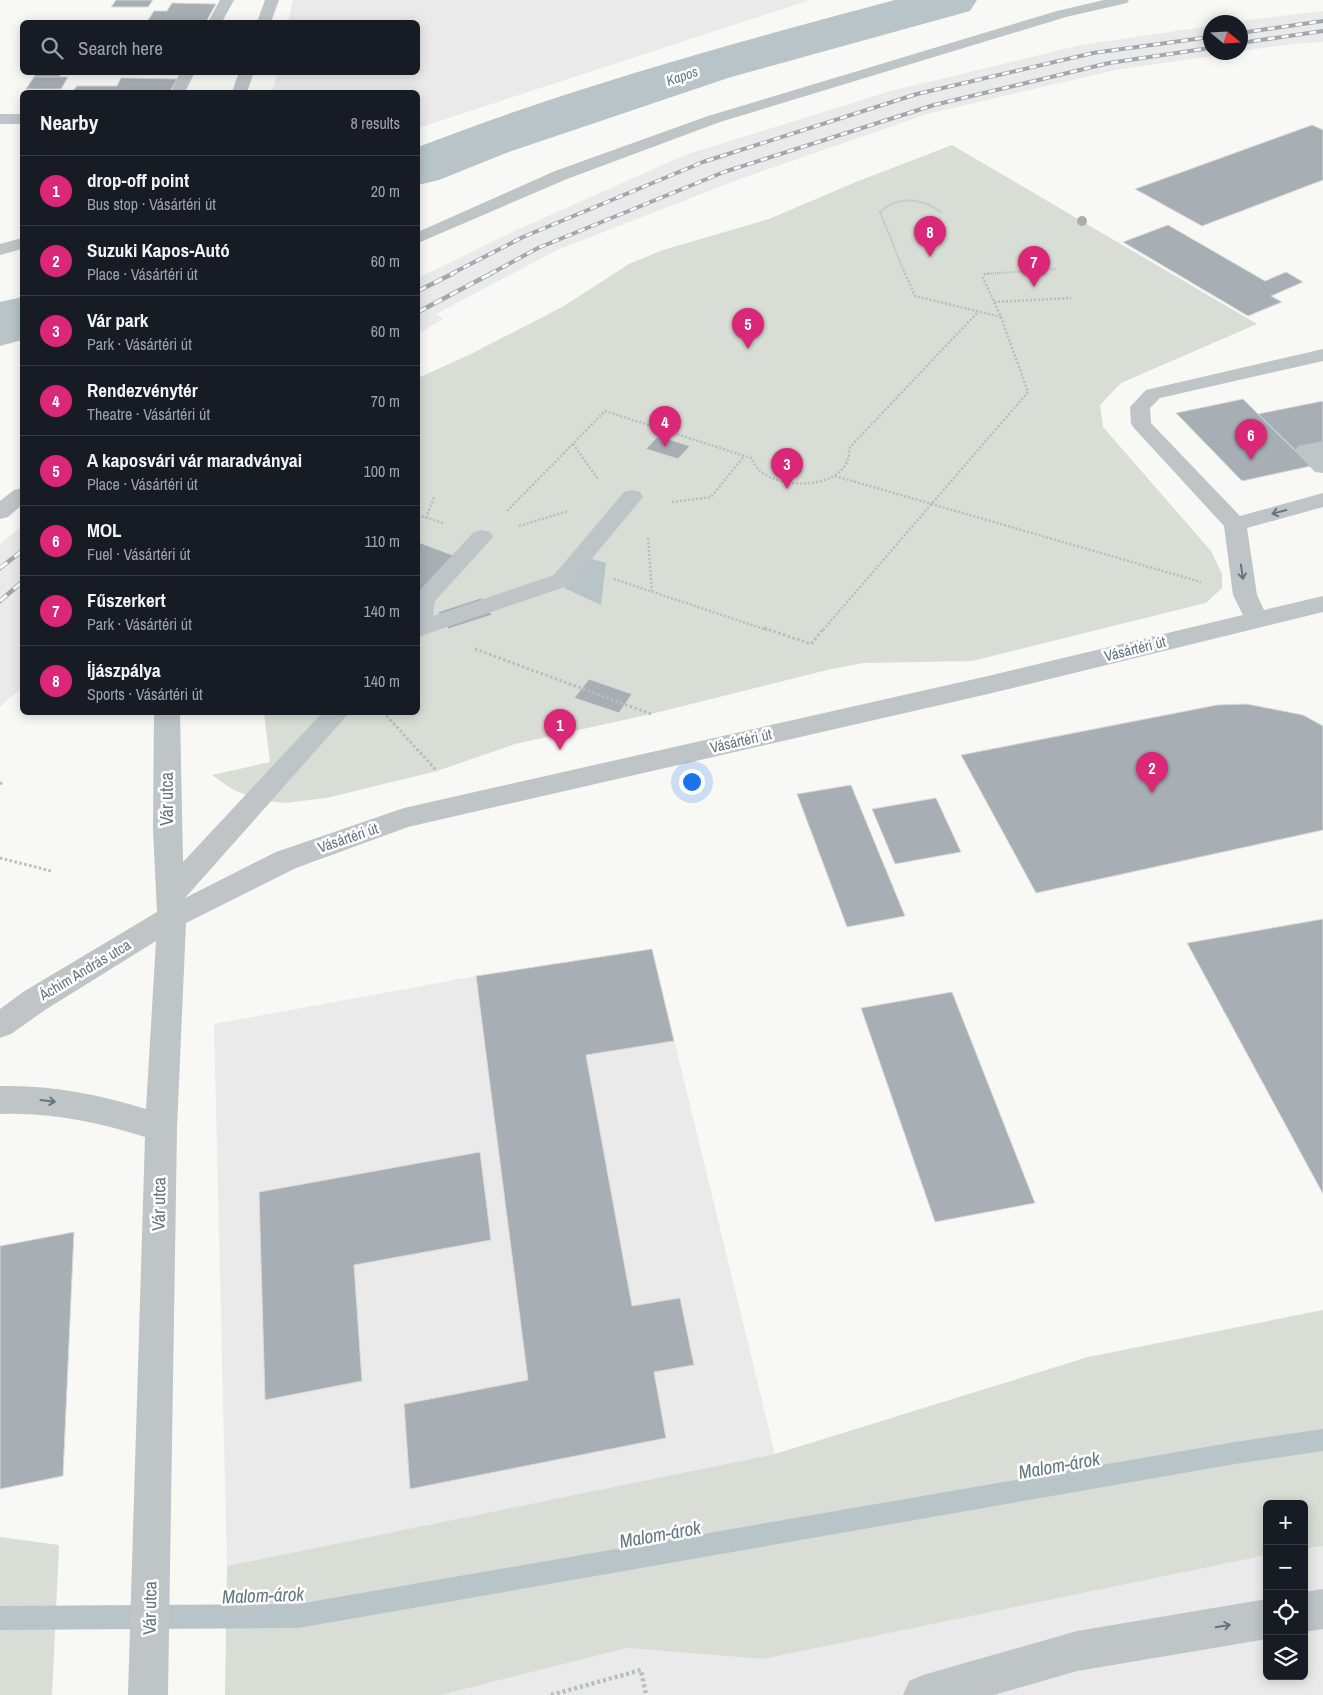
<!DOCTYPE html>
<html lang="en">
<head>
<meta charset="utf-8">
<style>
	body { margin:0; font-family:"Archivo Narrow",sans-serif; background:#242831; color:#f1f3f6 }
	.controls { position:absolute; right:15px; bottom:15px; display:grid; overflow:hidden; border-radius:8px; box-shadow:0 2px 12px #0003 }
	.controls button { width:45px; height:45px; display:grid; place-items:center; padding:0; border:0; border-bottom:1px solid #363941; background:#171b24; color:#f1f3f6; font:25px sans-serif }
	.compass { position:absolute; left:1203px; top:15px; width:45px; height:45px; border-radius:50%; background:#171b24; box-shadow:0 2px 12px #0003; rotate:108deg }
	.you { position:absolute; left:691px; top:781px; width:18px; height:18px; margin:-12px; border:4px solid #fff; border-radius:50%; background:#1a73e8; box-shadow:0 0 0 8px #1a73e833 }
	.badge { display:grid; place-items:center; width:32px; height:32px; border-radius:50%; background:#db2777; color:#fff; font-size:16px; font-weight:700 }
	.pin { position:absolute; translate:-50% -41px; filter:drop-shadow(0 1px 2px #0008) }
	.pin::after { content:''; position:absolute; top:26px; width:18px; height:15px; background:inherit; clip-path:polygon(0 0,100% 0,50% 100%) }
	.list { margin:0; padding:0; list-style:none }
	h2 { display:flex; justify-content:space-between; align-items:center; height:65px; margin:0; padding:0 20px; font-size:21px }
	h2 small { font-size:16px; font-weight:400; color:#9ea1a6 }
	.list li { display:grid; grid-template-columns:32px 1fr auto; gap:15px; align-items:center; box-sizing:border-box; height:70px; padding:0 20px; border-top:1px solid #363941 }
	.list b { display:block; font-size:19px; white-space:nowrap }
	.list p { margin:0; font-size:16px; white-space:nowrap; color:#9ea1a6 }
	.list em { font-size:16px; font-style:normal; color:#9ea1a6 }
	.icon { flex:none; width:28px; height:28px; fill:none; stroke:currentColor; stroke-width:2; stroke-linecap:round; stroke-linejoin:round }
	.map { position:relative; flex:none; width:1323px; height:1695px; overflow:hidden }
	.search { position:absolute; background:#171b24; box-shadow:0 2px 12px #0003; left:20px; top:20px; width:400px; height:55px; display:flex; align-items:center; gap:12px; box-sizing:border-box; padding:0 18px; border-radius:8px; color:#9ea1a6; font-size:19px }
	.panel { position:absolute; background:#171b24; box-shadow:0 2px 12px #0003; left:20px; top:90px; width:400px; height:625px; border-radius:8px }
	.map>svg:first-child { display:block }
	.built { fill:#e9eae9 }
	.green { fill:#d8ddd5 }
	.water { fill:#b8c4c7 }
	.lines { fill:none; stroke-linecap:round; stroke-linejoin:round }
	.stream { fill:#b8c4c7; fill-rule:evenodd }
	.river { fill:#b8c4c7; fill-rule:evenodd }
	.building { fill:#a7afb5; stroke:#dadad8 }
	.path-far3 { stroke:#babdbf; stroke-width:2; stroke-dasharray:1 1; stroke-linecap:butt }
	.path-far2 { stroke:#babdbf; stroke-width:2.5; stroke-dasharray:2 2; stroke-linecap:butt }
	.path-far1 { stroke:#babdbf; stroke-width:3; stroke-dasharray:2.5 2.5; stroke-linecap:butt }
	.path { stroke:#babdbf; stroke-width:4.5; stroke-dasharray:3 3; stroke-linecap:butt }
	.minor { fill:#bfc4c7; fill-rule:evenodd }
	.rail-far1-casing { stroke:#a1a8ad; stroke-width:4 }
	.rail-casing { stroke:#a1a8ad; stroke-width:4.5 }
	.rail-far1 { stroke:#fff; stroke-width:2.5; stroke-dasharray:7; stroke-linecap:butt }
	.rail { stroke:#fff; stroke-width:3; stroke-dasharray:9; stroke-linecap:butt }
	.tree { fill:#a9b1a5 }
	.oneway { stroke:#65757f }
	.labels { text-anchor:middle; stroke-width:5; stroke-linejoin:round; paint-order:stroke }
	.far-water-label { font-size:14px; font-style:italic; fill:#657a80; stroke:#fff }
	.street-label { font-size:15px; fill:#65757f; stroke:#fff }
	.near-street-label { font-size:18px; fill:#65757f; stroke:#fff }
	.near-water-label { font-size:19px; font-style:italic; fill:#657a80; stroke:#fff }
</style>
</head>
<body>
<div class="map">
<svg width="1323" height="1695" viewBox="0 0 1323 1695">
	<rect width="100%" height="100%" fill="#f8f8f5"/>
	<g class="built">
		<polygon points="293,0 810,0 418,128 418,92 272,92 277,73 418,72 418,22 288,22"/>
		<polygon points="1323,11 1323,42 1293,44 1241,51 1240,22 1231,22"/>
		<polygon points="1210,26 1210,52 1233,53 1115,70 927,114 737,180 557,250 436,314 443,319 418,334 418,278 519,229 685,155 891,91 1081,45"/>
		<polygon points="22,526 22,687 0,707 0,544"/>
		<polygon points="652,949 775,1454 227,1566 214,1024 476,976"/>
		<polygon points="1323,1546 1323,1695 441,1695 627,1648 763,1659 1267,1555 1267,1676 1304,1676 1304,1549"/>
	</g>
	<g class="green">
		<polygon points="952,145 1257,324 1121,383 1100,405 1103,427 1211,551 1222,574 1222,588 1206,603 972,661 863,663 827,670 651,714 515,744 437,771 326,798 286,803 258,800 232,789 212,775 270,762 264,713 418,712 418,378 471,354 564,306 629,264 663,250 769,219 856,182"/>
		<polygon points="1323,1310 1323,1546 1304,1549 1304,1504 1267,1504 1267,1555 763,1659 627,1648 441,1695 225,1695 227,1566 775,1454 1088,1357"/>
		<polygon points="0,1537 59,1545 52,1695 0,1695"/>
	</g>
	<polygon class="water" points="588,558 606,563 601,605 564,588"/>
	<g class="lines">
		<polygon class="stream" points="1323,1429 1323,1451 1235,1464 298,1628 0,1630 0,1606 298,1604 1235,1442"/>
		<g class="river">
			<path d="M895,0H977L970,11L731,77L506,153L439,180L418,185V147C573,87 734,43 895,0Z"/>
			<polygon points="22,297 22,340 0,346 0,302"/>
		</g>
	</g>
	<g class="building">
		<polygon points="116,0 153,0 148,7 111,7"/>
		<polygon points="172,3 216,4 206,22 147,22 154,11 167,11"/>
		<polygon points="37,72 62,72 59,77 34,77"/>
		<polygon points="129,72 180,72 128,74"/>
		<polygon points="34,77 68,77 61,89 26,89"/>
		<polygon points="121,78 177,79 170,92 72,92 77,86 117,86"/>
		<polygon points="1312,125 1323,130 1323,180 1202,226 1135,189"/>
		<polygon points="1168,225 1265,281 1286,272 1303,282 1271,296 1282,302 1248,316 1123,242"/>
		<polygon points="1243,399 1258,414 1311,466 1242,481 1176,413"/>
		<polygon points="1323,401 1323,459 1302,457 1258,414"/>
		<polygon points="658,436 690,446 678,459 646,449"/>
		<polygon points="418,542 455,556 418,594"/>
		<polygon points="481,598 492,615 448,629 438,612"/>
		<polygon points="589,679 632,694 619,713 574,698"/>
		<polygon points="1247,704 1303,715 1323,726 1323,830 1036,893 961,755 1217,705"/>
		<polygon points="851,785 905,916 847,927 797,794"/>
		<polygon points="936,798 961,852 895,864 872,809"/>
		<polygon points="1323,919 1323,1194 1187,943"/>
		<polygon points="652,949 674,1041 586,1055 632,1306 680,1298 694,1365 654,1372 666,1438 410,1489 404,1404 528,1380 476,976"/>
		<polygon points="952,992 1035,1203 935,1222 861,1008"/>
		<polygon points="480,1152 491,1240 354,1265 362,1381 265,1400 259,1192"/>
		<polygon points="74,1232 63,1476 0,1489 0,1246"/>
	</g>
	<g class="lines">
		<g class="path-far3">
			<path d="M905,274L880,212C898,195 923,198 942,213"/>
			<polyline points="985,274 1056,269"/>
		</g>
		<g class="path-far2">
			<polyline points="905,273 915,296 1001,317"/>
			<polyline points="994,302 1071,298"/>
			<polyline points="573,444 598,479"/>
			<polyline points="835,476 1201,582"/>
			<polyline points="672,502 711,497 744,456"/>
			<path d="M507,511L605,411L751,458C754,462 756,468 760,471C780,488 834,490 847,462C849,458 849,452 850,447L978,312"/>
			<polyline points="418,515 443,523"/>
			<polyline points="426,518 434,497"/>
			<polyline points="519,526 568,511"/>
			<polyline points="648,538 652,591"/>
			<polyline points="614,579 767,630"/>
			<polyline points="823,630 1028,392 1001,317 983,278 985,274 989,273"/>
		</g>
		<g class="path-far1">
			<polyline points="764,628 811,644 824,628"/>
			<polyline points="475,649 651,714"/>
			<polyline points="383,712 437,771"/>
			<polyline points="0,784 3,782"/>
			<polyline points="0,858 51,871"/>
		</g>
		<polyline class="path" points="551,1695 641,1670 646,1695"/>
		<g class="minor">
			<polygon points="220,0 234,0 222,22 208,22"/>
			<polygon points="265,0 279,0 271,22 257,22"/>
			<polygon points="1104,0 1129,0 1127,3 1066,17 720,122 567,179 418,243 418,232 555,171 708,116 1057,11"/>
			<polygon points="180,72 195,72 185,92 171,92"/>
			<polygon points="239,72 254,72 247,92 232,92"/>
			<rect x="0" y="114" width="22" height="10"/>
			<polygon points="22,238 22,249 0,255 0,244"/>
			<path d="M1323,349V361L1160,398L1150,408L1151,423L1240,516L1323,493V507L1247,528L1257,595L1264,610L1323,596V612L988,694L408,827L296,868L186,923L177,1128L168,1695H128L145,1137C97,1122 50,1112 0,1114V1086C50,1085 98,1094 146,1109L156,941L45,1010L11,1034L0,1038V1009L23,992L157,912L153,829L154,712H180L183,862L323,712H350L185,898L276,852L404,808L988,676L1243,615L1233,595L1224,526L1134,428L1131,424L1130,407L1146,390Z"/>
			<polygon points="1323,441 1323,453 1321,454 1323,455 1323,473 1315,472 1295,451 1298,446"/>
			<polygon points="22,488 22,505 8,517 0,519 0,501 14,490"/>
			<polygon points="632,490 640,492 643,497 570,585 418,637 418,592 474,532 482,530 490,532 493,537 435,601 433,616 554,575 624,492"/>
			<polygon points="1323,1589 1323,1629 1304,1632 1304,1592"/>
			<polygon points="1267,1599 1267,1639 1077,1671 994,1695 903,1695 909,1681 923,1675 1077,1631"/>
		</g>
		<g class="rail-far1-casing">
			<g id="rail-far1">
				<polyline points="1240,33 1323,21"/>
				<polyline points="1240,43 1323,31"/>
				<polyline points="451,274 523,237 703,162 917,94 1093,53 1210,37"/>
				<polyline points="490,274 538,248 724,172 934,105 1109,63 1210,48"/>
			</g>
		</g>
		<g class="rail-casing">
			<g id="rail">
				<polyline points="418,291 454,273"/>
				<polyline points="418,312 492,273"/>
				<polyline points="0,568 22,551"/>
				<polyline points="0,601 22,582"/>
			</g>
		</g>
		<use href="#rail-far1" class="rail-far1"/>
		<use href="#rail" class="rail"/>
	</g>
	<circle class="tree" cx="1082" cy="221" r="5"/>
	<defs><path id="oneway-shaft" d="M-6 0H5M1.5-3L5.5 0L1.5 3" fill="none" stroke-width="1.6" stroke-linecap="round" stroke-linejoin="round" transform="scale(1.25)"/></defs>
	<g class="oneway">
		<use href="#oneway-shaft" transform="translate(1279 512) rotate(165)"/>
		<use href="#oneway-shaft" transform="translate(1242 572) rotate(82)"/>
		<use href="#oneway-shaft" transform="translate(48 1101) rotate(7)"/>
		<use href="#oneway-shaft" transform="translate(1223 1626) rotate(-10)"/>
	</g>
	<g class="labels">
		<g class="far-water-label">
			<text transform="translate(682 76) rotate(-19)" y="5">Kapos</text>
		</g>
		<g class="street-label">
			<text transform="translate(1135 649) rotate(-14)" y="5">Vásártéri út</text>
			<text transform="translate(741 741) rotate(-13)" y="5">Vásártéri út</text>
			<text transform="translate(348 838) rotate(-19)" y="5">Vásártéri út</text>
			<text transform="translate(85 970) rotate(-31)" y="5">Áchim András utca</text>
		</g>
		<g class="near-street-label">
			<text transform="translate(167 799) rotate(-90)" y="6">Vár utca</text>
			<text transform="translate(159 1204) rotate(-89)" y="6">Vár utca</text>
			<text transform="translate(150 1608) rotate(-89)" y="6">Vár utca</text>
		</g>
		<g class="near-water-label">
			<text transform="translate(1059 1465) rotate(-10)" y="7">Malom-árok</text>
			<text transform="translate(660 1534) rotate(-10)" y="7">Malom-árok</text>
			<text transform="translate(263 1595) rotate(-2)" y="7">Malom-árok</text>
		</g>
	</g>
</svg>
<div class="controls">
<button>+</button>
<button>−</button>
<button><svg class="icon" aria-label="locate" viewBox="0 0 24 24"><circle cx="12" cy="12" r="6"/><path d="M12 2v4M12 18v4M2 12h4M18 12h4"/></svg></button>
<button><svg class="icon" aria-label="layers" viewBox="0 0 24 24"><path d="M12 4l9 5-9 5-9-5zM3 14l9 5 9-5"/></svg></button>
</div>
<svg class="compass" viewBox="-18 -18 36 36"><path d="M0-13l5 13h-10z" fill="#e53935"/><path d="M0 13l5-13h-10z" fill="#9ea1a6"/></svg>
<div class="you"></div>
<div class="pin badge" style="left:560px;top:750px">1</div>
<div class="pin badge" style="left:1152px;top:793px">2</div>
<div class="pin badge" style="left:787px;top:489px">3</div>
<div class="pin badge" style="left:665px;top:447px">4</div>
<div class="pin badge" style="left:748px;top:349px">5</div>
<div class="pin badge" style="left:1251px;top:460px">6</div>
<div class="pin badge" style="left:1034px;top:287px">7</div>
<div class="pin badge" style="left:930px;top:257px">8</div>
<div class="search"><svg class="icon" aria-label="search" viewBox="0 0 24 24"><circle cx="10" cy="10" r="6"/><path d="M15 15l6 6"/></svg>Search here</div>
<section class="panel">
<h2>Nearby<small>8 results</small></h2>
<ul class="list">
<li><span class="badge">1</span><div><b>drop-off point</b><p>Bus stop · Vásártéri út</p></div><em>20 m</em></li>
<li><span class="badge">2</span><div><b>Suzuki Kapos-Autó</b><p>Place · Vásártéri út</p></div><em>60 m</em></li>
<li><span class="badge">3</span><div><b>Vár park</b><p>Park · Vásártéri út</p></div><em>60 m</em></li>
<li><span class="badge">4</span><div><b>Rendezvénytér</b><p>Theatre · Vásártéri út</p></div><em>70 m</em></li>
<li><span class="badge">5</span><div><b>A kaposvári vár maradványai</b><p>Place · Vásártéri út</p></div><em>100 m</em></li>
<li><span class="badge">6</span><div><b>MOL</b><p>Fuel · Vásártéri út</p></div><em>110 m</em></li>
<li><span class="badge">7</span><div><b>Fűszerkert</b><p>Park · Vásártéri út</p></div><em>140 m</em></li>
<li><span class="badge">8</span><div><b>Íjászpálya</b><p>Sports · Vásártéri út</p></div><em>140 m</em></li>
</ul>
</section>
</div>
</body>
</html>
